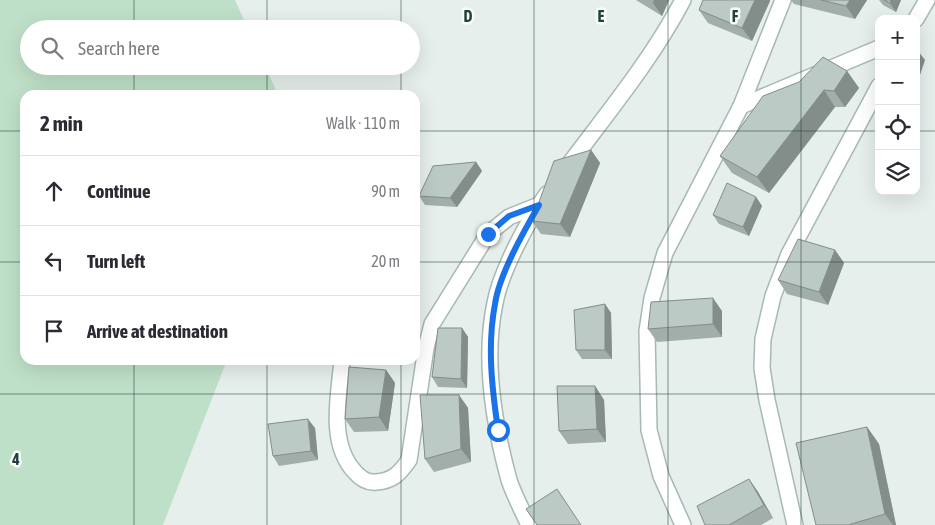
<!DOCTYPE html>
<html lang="en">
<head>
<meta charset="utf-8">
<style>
	body { margin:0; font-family:"Asap Condensed",sans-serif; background:#f2f2f3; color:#2b2b33 }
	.controls { position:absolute; right:15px; top:15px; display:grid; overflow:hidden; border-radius:10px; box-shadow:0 5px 20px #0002 }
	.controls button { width:45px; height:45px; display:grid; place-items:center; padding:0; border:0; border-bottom:1px solid #e1e1e2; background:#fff; color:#2b2b33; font:25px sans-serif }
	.stop { position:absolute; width:15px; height:15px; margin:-11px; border:4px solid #1a73e8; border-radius:50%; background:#fff }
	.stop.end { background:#1a73e8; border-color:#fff; box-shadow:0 1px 5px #0008 }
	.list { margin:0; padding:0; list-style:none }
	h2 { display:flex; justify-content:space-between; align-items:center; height:65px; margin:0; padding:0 20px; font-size:21px }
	h2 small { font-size:16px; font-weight:400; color:#7c7c81 }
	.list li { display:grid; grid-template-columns:32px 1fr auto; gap:15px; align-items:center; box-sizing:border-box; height:70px; padding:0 20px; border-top:1px solid #e1e1e2 }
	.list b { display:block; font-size:19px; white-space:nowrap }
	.list em { font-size:16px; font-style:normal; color:#7c7c81 }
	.icon { flex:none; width:28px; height:28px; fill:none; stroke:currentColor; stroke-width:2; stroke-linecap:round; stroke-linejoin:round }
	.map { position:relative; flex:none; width:935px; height:525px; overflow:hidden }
	.search { position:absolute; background:#fff; box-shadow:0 5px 20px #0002; left:20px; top:20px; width:400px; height:55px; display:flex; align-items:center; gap:12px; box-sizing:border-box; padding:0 18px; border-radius:28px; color:#7c7c81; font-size:19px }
	.panel { position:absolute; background:#fff; box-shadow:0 5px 20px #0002; left:20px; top:90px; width:400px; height:275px; border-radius:15px }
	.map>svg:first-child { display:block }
	.green { fill:#bfe0c8 }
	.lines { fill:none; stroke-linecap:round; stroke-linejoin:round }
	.minor-casing { stroke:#a8b8b2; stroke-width:18 }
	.tertiary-casing { stroke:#a8b8b2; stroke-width:18 }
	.minor { stroke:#fff; stroke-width:15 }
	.tertiary { stroke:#fff; stroke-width:15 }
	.wall { fill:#a1aea9 }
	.shaded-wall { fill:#838d89 }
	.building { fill:#bbcac4; stroke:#838d89 }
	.route { stroke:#1a73e8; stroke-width:6 }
	.grid { fill:none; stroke:#24423a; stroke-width:1; stroke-opacity:0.55 }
	.grid-label { font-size:16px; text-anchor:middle; font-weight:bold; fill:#24423a; stroke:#f7fbf9; stroke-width:5; stroke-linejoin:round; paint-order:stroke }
</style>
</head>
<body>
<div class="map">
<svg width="935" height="525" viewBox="0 0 935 525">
	<rect width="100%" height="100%" fill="#e6efeb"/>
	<polygon class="green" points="0,0 235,0 248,29 29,29 29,66 265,66 278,95 25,95 25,360 227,360 163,525 0,525"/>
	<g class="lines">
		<g class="minor-casing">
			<g id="minor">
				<polyline points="741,106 879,48"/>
				<path d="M564,171C605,116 651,61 683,0"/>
				<path d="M342,360C339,395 328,442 354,471C359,477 367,483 376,482C393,481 400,473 409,460L426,348L432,324L488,234L509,217L539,205"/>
				<path d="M529,525C522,510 514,495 509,480C494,425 483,359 495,303C501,271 528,220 547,194"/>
				<polyline points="683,525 661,476 649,430 647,331 652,298 665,253 741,106 783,0"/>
			</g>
		</g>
		<g class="tertiary-casing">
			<g id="tertiary">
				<polyline points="916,19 927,0"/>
				<polyline points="795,525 767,400 762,368 763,339 773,296 789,254 879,86"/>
			</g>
		</g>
		<use href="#minor" class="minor"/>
		<use href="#tertiary" class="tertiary"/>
	</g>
	<g class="wall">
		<polygon points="636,0 669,0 662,16"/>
		<polygon points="703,0 770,0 770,1 752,41 708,23 699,10"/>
		<polygon points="791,0 867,0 855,19 794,4"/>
		<polygon points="879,0 901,0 896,12 883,5"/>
		<polygon points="847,71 859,88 845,107 835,107 769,193 732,173 720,156"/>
		<polygon points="591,150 600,163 570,237 541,234 532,221"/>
		<polygon points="476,162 482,171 457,207 425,205 419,196"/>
		<polygon points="756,197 762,206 749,236 719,224 713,215"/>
		<polygon points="835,250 844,263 828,305 787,294 778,280"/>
		<polygon points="605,304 611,313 612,359 582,359 576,350"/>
		<polygon points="722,311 722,337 657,342 648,329"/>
		<polygon points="462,328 468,337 467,388 438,387 432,377"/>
		<polygon points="386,370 395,383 388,431 354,432 345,419"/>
		<polygon points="595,386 604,400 606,442 568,444 559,431"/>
		<polygon points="459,395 468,408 471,462 434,472 425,459"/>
		<polygon points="867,427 879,444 896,525 816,525"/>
		<polygon points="315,428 318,460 279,466 273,456"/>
		<polygon points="749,479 758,492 773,518 761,525 705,525"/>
	</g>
	<g class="shaded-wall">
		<polygon points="654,0 669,0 662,16 653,3"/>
		<polygon points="755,0 770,0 770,1 752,41 742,28"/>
		<polygon points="850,0 867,0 855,19 846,6"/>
		<polygon points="891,0 901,0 896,12 890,3"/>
		<polygon points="918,51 925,60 918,81 916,78 916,58"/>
		<polygon points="847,71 859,88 845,107 834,91"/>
		<polygon points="824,90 835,107 769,193 757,177"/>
		<polygon points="591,150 600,163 570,237 560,224"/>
		<polygon points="476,162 482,171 457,207 450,198"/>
		<polygon points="756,197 762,206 749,236 743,227"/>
		<polygon points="835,250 844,263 828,305 819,292"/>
		<polygon points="713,298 722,311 722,337 713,324"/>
		<polygon points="605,304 611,313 612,359 605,350"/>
		<polygon points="462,328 468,337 467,388 461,379"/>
		<polygon points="386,370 395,383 388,431 379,417"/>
		<polygon points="595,386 604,400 606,442 597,429"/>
		<polygon points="459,395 468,408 471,462 461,449"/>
		<polygon points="308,419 315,428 318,460 311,451"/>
		<polygon points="867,427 879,444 896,525 893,525 885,514"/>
		<polygon points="749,479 758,492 773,518 764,505"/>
	</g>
	<g class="building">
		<polygon points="703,0 755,0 742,28 699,10"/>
		<polygon points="821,0 850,0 846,6"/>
		<polygon points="884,0 891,0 890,3"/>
		<polygon points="823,57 847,71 834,91 824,90 757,177 720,156 763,96 799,82"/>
		<polygon points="591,150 560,224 532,221 554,161"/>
		<polygon points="476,162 450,198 419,196 433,166"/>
		<polygon points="727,183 756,197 743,227 713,215"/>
		<polygon points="798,239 835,250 819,292 778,280"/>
		<polygon points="713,298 713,324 648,329 651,302"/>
		<polygon points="605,304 605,350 576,350 574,310"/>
		<polygon points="438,328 462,328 461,379 432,377"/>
		<polygon points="349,367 386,370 379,417 345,419"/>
		<polygon points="557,386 595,386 597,429 559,431"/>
		<polygon points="420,395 459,395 461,449 425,459"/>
		<polygon points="308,419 311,451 273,456 268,424"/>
		<polygon points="867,427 885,514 848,525 816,525 796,443"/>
		<polygon points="749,479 764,505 729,525 705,525 697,506"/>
		<polygon points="557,489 581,525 537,525 526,509"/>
	</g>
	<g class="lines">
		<path class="route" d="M488,234L509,216L539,205C524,231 499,275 495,304C487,346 492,388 498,430"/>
	</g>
	<path class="grid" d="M134,0V29M267,0V29M401,0V29M534,0V525M668,0V525M801,0V525M134,66V95M267,66V95M401,66V95M0,131H25M415,131H879M916,131H935M0,262H25M415,262H935M134,360V525M267,360V525M401,360V525M0,394H935"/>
	<g class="grid-label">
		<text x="468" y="22">D</text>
		<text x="601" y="22">E</text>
		<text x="735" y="22">F</text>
		<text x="16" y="465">4</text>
	</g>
</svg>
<div class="controls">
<button>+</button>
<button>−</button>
<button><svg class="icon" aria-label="locate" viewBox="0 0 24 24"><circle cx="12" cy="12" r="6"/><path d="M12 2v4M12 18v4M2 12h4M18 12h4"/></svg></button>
<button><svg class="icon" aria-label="layers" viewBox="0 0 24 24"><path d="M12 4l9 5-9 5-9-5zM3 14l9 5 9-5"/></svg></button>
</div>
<div class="stop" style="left:498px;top:430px"></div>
<div class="stop end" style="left:488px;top:234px"></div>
<div class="search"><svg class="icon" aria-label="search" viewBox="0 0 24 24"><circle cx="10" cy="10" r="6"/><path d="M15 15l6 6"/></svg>Search here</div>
<section class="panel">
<h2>2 min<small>Walk · 110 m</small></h2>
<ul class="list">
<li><svg class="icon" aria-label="ahead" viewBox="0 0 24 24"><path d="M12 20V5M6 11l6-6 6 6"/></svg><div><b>Continue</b></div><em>90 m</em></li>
<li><svg class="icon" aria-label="left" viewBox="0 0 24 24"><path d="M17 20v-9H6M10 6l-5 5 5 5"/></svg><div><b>Turn left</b></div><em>20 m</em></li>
<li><svg class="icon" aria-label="arrive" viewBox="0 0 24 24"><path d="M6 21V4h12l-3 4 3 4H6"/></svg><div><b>Arrive at destination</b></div></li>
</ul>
</section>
</div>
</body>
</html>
